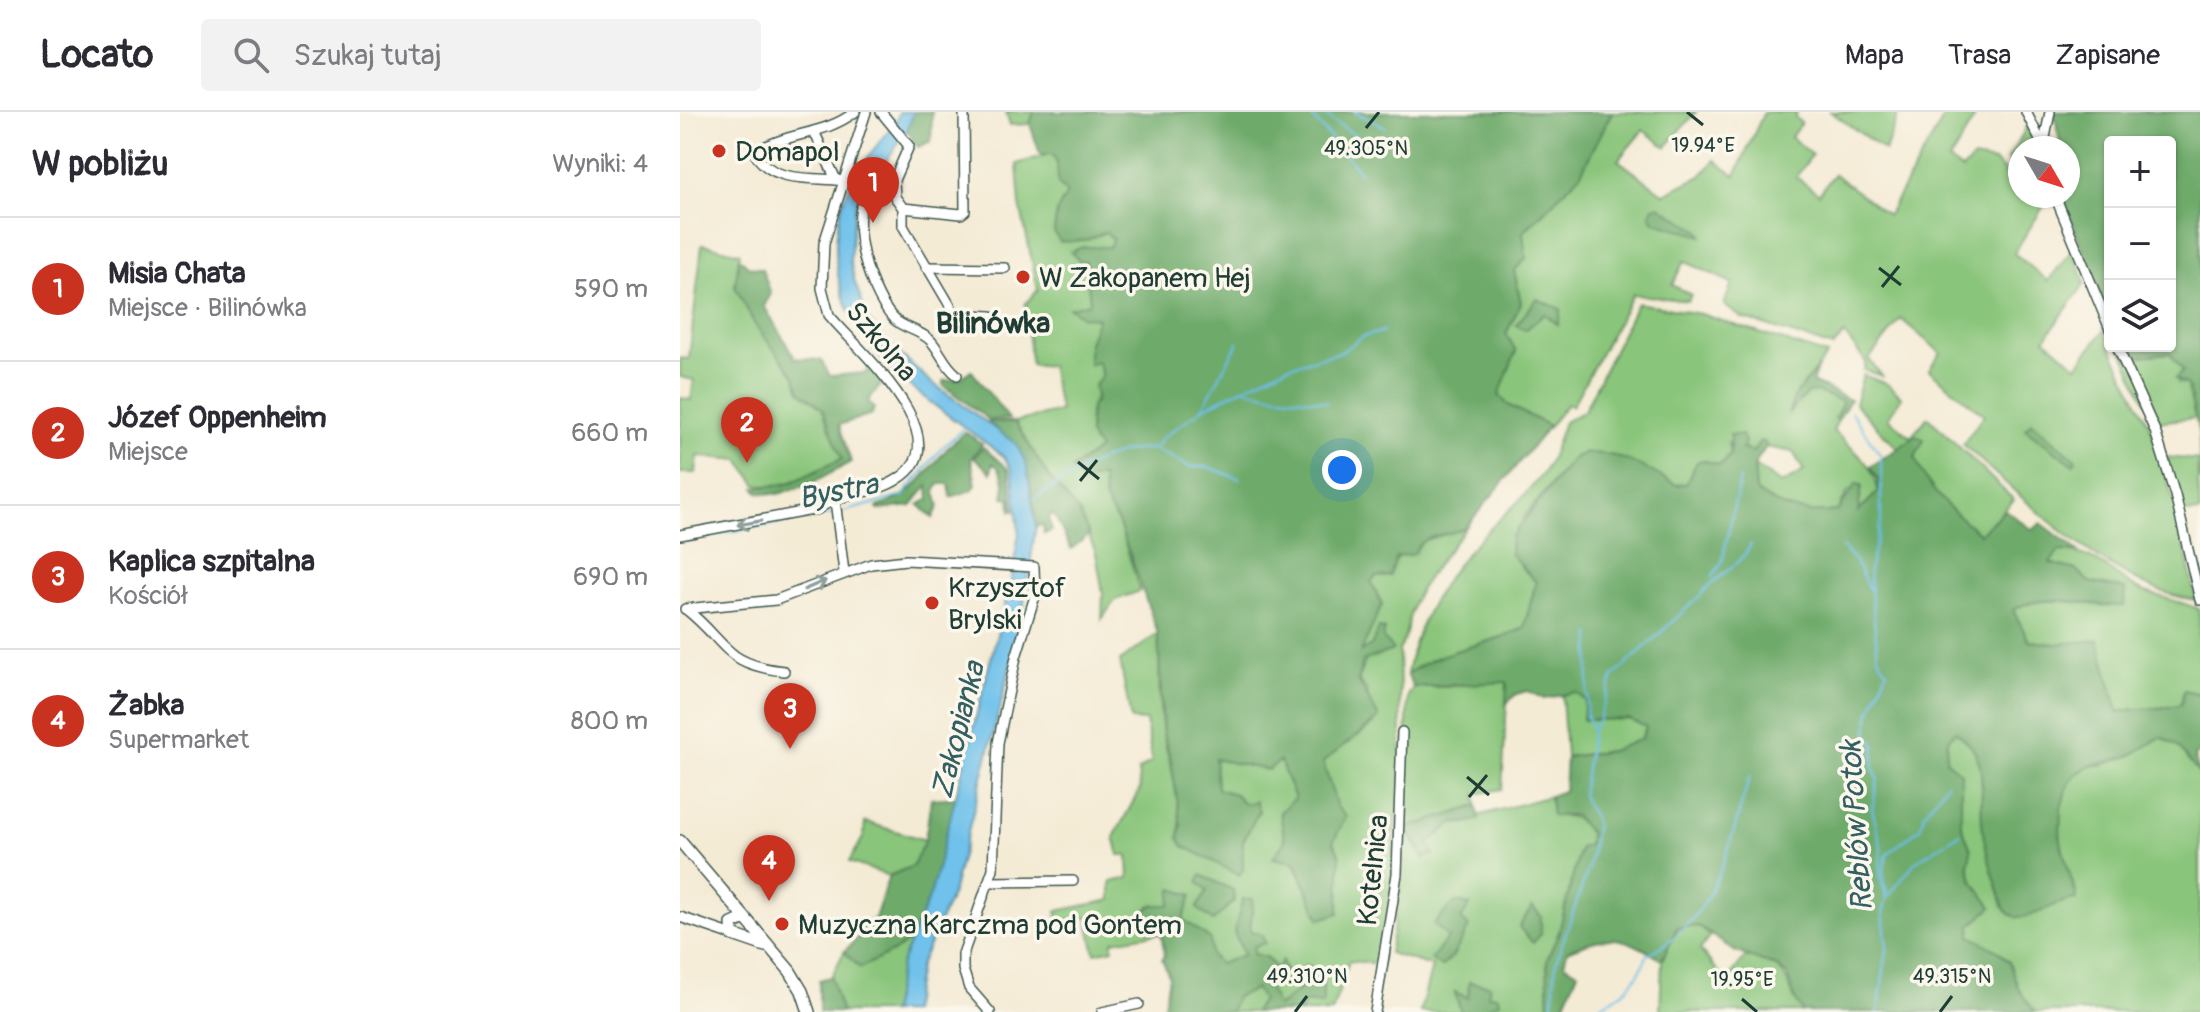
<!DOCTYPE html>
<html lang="pl">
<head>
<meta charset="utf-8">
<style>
	body { margin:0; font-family:Pangolin,sans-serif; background:#f2f2f3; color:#2b2b33 }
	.controls { position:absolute; right:24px; top:24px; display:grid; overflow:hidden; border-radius:8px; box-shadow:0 2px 6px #0004 }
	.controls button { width:72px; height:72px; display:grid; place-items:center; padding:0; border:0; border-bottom:2px solid #e1e1e2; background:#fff; color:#2b2b33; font:40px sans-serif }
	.compass { position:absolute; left:1328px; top:24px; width:72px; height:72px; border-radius:50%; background:#fff; box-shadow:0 2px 6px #0004; rotate:129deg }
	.you { position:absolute; left:662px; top:358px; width:28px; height:28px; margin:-20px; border:6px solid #fff; border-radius:50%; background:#1a73e8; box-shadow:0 0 0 12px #1a73e833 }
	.badge { display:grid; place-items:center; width:52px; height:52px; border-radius:50%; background:#c8321e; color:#fff; font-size:26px; font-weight:700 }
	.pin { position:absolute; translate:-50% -66px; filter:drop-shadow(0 2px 4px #0008) }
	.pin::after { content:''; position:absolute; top:42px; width:28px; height:24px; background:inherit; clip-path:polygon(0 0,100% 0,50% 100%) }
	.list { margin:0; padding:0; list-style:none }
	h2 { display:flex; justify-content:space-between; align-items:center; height:104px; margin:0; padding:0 32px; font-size:34px }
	h2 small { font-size:26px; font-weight:400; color:#7c7c81 }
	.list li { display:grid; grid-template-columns:52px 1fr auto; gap:24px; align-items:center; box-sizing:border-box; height:144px; padding:0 32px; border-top:2px solid #e1e1e2 }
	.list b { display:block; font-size:30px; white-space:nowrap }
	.list p { margin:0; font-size:26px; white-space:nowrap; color:#7c7c81 }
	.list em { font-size:26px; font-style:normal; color:#7c7c81 }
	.icon { flex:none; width:44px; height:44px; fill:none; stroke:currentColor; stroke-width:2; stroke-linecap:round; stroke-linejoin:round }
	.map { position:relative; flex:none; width:1520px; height:900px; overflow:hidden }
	header { display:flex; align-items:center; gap:48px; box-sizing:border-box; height:112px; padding:0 40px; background:#fff; border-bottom:2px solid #e1e1e2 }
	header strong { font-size:38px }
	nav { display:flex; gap:44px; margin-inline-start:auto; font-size:28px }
	.search { width:560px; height:72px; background:#f2f2f3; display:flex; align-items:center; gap:20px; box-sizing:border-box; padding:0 28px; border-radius:8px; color:#7c7c81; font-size:30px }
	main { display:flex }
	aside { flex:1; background:#fff }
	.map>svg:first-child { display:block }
	.green { fill:#89c57a; stroke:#548157; stroke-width:2 }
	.forest { fill:#6eaa6a; stroke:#46744f; stroke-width:2; fill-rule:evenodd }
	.water { fill:#6fc1eb; stroke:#477f90; stroke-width:2 }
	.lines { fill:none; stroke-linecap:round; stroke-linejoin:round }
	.stream { stroke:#6fc1eb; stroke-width:2 }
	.minor-casing { stroke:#3f574c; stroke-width:12 }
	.major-casing { stroke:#3f574c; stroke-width:14 }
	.minor { stroke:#fff; stroke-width:9 }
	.major { stroke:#fff; stroke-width:11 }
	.oneway { stroke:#8f9e9a }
	.ticks { fill:none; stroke:#1f3d34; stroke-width:3 }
	.poi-dot { fill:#c8321e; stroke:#fbf7ec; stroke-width:3 }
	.labels { text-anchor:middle; stroke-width:7; stroke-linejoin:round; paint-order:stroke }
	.poi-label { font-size:28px; fill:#1f3d34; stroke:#fbf7ec; text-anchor:start }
	.street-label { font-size:28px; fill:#1f3d34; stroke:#fbf7ec }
	.neighbourhood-label { font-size:30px; font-weight:bold; fill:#1f3d34; stroke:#fbf7ec }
	.water-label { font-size:30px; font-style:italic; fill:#335e62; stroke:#fbf7ec }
	.ticks-label { font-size:20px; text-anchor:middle; fill:#1f3d34; stroke:#fbf7ec; stroke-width:7; stroke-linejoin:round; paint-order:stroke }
</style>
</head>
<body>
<header>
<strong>Locato</strong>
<div class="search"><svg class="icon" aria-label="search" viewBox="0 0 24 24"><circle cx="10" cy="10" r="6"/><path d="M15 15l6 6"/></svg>Szukaj tutaj</div>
<nav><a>Mapa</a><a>Trasa</a><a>Zapisane</a></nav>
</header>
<main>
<aside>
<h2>W pobliżu<small>Wyniki: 4</small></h2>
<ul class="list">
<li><span class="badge">1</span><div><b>Misia Chata</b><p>Miejsce · Bilinówka</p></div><em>590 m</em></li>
<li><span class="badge">2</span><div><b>Józef Oppenheim</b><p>Miejsce</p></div><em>660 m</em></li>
<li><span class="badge">3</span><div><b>Kaplica szpitalna</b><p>Kościół</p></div><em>690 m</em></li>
<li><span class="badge">4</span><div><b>Żabka</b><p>Supermarket</p></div><em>800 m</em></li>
</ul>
</aside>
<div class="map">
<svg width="1520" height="900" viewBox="0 0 1520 900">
	<rect width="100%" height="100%" fill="#fbf7ec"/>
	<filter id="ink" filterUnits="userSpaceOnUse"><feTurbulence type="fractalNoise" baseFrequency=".0125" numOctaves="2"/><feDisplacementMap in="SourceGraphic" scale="16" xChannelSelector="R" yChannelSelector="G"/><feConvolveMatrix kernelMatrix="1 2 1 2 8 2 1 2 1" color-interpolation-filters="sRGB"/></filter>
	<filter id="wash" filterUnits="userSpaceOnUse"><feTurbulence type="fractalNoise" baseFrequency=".006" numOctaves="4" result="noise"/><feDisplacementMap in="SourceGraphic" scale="32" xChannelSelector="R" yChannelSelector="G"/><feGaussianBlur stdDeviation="1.8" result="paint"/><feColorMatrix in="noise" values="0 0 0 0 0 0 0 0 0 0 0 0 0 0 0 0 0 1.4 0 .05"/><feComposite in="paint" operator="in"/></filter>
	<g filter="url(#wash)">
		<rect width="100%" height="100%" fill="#f4ebd5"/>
		<g class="green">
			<polygon points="326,0 354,0 350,12 330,13"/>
			<path d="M932,0H1016L986,35L963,18L938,48L984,82L1021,64L1035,48L1055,64L1084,0H1117L1115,5L1121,11L1111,25L1132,43L1116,65L1139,82L1154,62L1208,103L1267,0H1298L1269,49L1282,58L1294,46L1315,50L1327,62L1332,57L1328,47L1349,11L1358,36H1340V84L1369,86L1334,141L1368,169L1393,137L1405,171L1365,227L1397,254L1425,217L1430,234L1471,317L1497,400L1516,488C1437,479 1340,384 1283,332L1304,303L1249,258L1261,241L1221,207L1189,247L1202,264L1184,258L1186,250L1164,222L1153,235L1062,206L1044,193L1052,171L1004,149L992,173L1011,183L1008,189L953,182L892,294L887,292L869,314L828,293L818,283L836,239L826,222L841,191L834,159L846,146L843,121L900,63Z"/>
			<polygon points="1151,0 1219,0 1205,39"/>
			<path d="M372,41C380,53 380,68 388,81L377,99L374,119L380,129L406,128L426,120L433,127L429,135H403L391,140L406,148L410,191L391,196L418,206L409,231L410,252L418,250C426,269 418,278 411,295C408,302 410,315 409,323L419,337L399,351L410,368L422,363L425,389L439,412L460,479L435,488L422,507L423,481L416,441L400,402L368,364L335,310L380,299L370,254L351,253L345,192L358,178L340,93L337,52Z"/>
			<path d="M22,132L60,141L55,175L115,264L120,279L142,296L162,347C134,359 108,378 77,373L59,348L18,344L16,361H0V286L11,288L14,268L0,265V246L9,247Z"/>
			<path d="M957,191L1021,202L1147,243L1128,270L1167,287L1153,319C1171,336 1199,355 1197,381L1177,401L1182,374L1168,379L1158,399C1130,403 1097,398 1076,379L1074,353L1101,372L1124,359L1113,340L1086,335L1084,330L1073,340L1048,331L1050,343L1040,353L1022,348L1017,350L1006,372L996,373L935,345L905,340L893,346L843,406L841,455L856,470L844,516C804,535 765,535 727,562C735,514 758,474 790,437C813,411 842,390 863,361C873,347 878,326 884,310L904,299Z"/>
			<polygon points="1478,240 1490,241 1503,259 1498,271 1507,272 1515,306 1475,310 1445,246"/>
			<path d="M1183,263L1207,272L1222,285L1208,306L1231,325L1248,305L1334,388L1300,422C1274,401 1246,378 1235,345L1244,328L1236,325L1219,338L1175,292Z"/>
			<polygon points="1486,345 1517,348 1520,400 1503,401"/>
			<path d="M786,415C769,439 746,463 734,490C727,506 729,523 719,538C719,570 727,702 712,722L715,745L701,852L669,849L652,900H620L625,890L643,892L642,878L605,858L602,848L597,857L573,842L574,834L585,831L570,819L573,787L563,788L564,843L540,852L531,843L528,833L503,807L512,783L490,793H471L460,806L474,811L475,822L433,829V837L415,841L407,805L378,812L377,799L431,788V770L449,766L448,743H439L434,725L460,677L458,659L472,649L466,609L451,608L440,549L478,522C481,555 477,589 483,622C490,655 504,692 499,726L563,758V729L579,698C563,692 554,681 537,677L535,647L588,658L600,648L615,686L600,700L605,729L640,807L659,801L660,743L653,730L657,695L642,650L694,612L686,577L678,568L692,533L679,542L702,492L691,470L695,465L710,464C719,420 758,431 786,415Z"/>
			<path d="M1379,439C1415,439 1429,461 1458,477C1471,483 1503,490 1519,497L1520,582L1504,578L1501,592C1481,599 1459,594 1438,600L1418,529L1377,532L1349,529L1333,498C1357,483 1397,490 1424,494L1445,477L1409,470L1396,458L1369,451Z"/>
			<path d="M814,568L828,570L822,677L796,682L797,694L726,716L749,731L771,712L790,711L798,704L870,684L872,704C893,703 897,705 910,721L908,733L900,736L879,820L867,848L869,898L801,900L818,890L790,870L788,887L775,881L781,900H740L752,854L709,841L720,781L728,584L733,575H767Z"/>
			<polygon points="895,580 906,588 904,608 949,607 967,615 961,627 931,639 886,645 882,583"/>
			<path d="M1275,619C1312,645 1299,671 1302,709C1305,739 1317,766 1323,795L1360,800L1396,779C1382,745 1362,676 1407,655C1413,653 1420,654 1426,652C1444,647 1465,635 1481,625L1496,633L1520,663V900H1355L1339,878L1329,850L1318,839L1291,824V813L1312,795L1292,768L1288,753L1291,738L1281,712V661L1266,648L1268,628Z"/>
			<polygon points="185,710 245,728 233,754 209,764 169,750 184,724"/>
			<path d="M1018,814L1030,824L1020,838L1046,869L1066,844C1099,857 1099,848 1113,883C1116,890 1121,893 1123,900H980L982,848L997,816Z"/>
			<polygon points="233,823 221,852 211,900 161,900 151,865 164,840 181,855 209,841"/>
			<polygon points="593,867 622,876 598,895 587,876"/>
			<polygon points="576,877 582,888 574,900 550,900 556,885"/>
		</g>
		<g class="forest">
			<polygon points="234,0 252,0 251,29 238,35 227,18"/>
			<path d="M354,0H932L900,63L843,120L846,146L834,159L841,191L826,222L836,239L819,283L828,293L869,314L786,415C765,427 745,417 734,442L716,445L710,464L696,465L691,470L702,492L681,540L692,533L699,516L704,517L703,526L713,538L683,549L678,568L699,606L643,650L657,695L666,705L653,730L660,743L659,801L640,807L616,751L593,746L605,729L600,700L615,686L600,649L588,658L535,647L537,677L555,682L564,692L575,689L579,699L563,729V758L559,763L503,734L499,726L501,714L491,648L483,621L478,522L439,412L425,389L422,364L402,370L392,357L419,337L409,323L411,295L417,288L414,274L423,263L418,250L409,252V231L418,206L403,205L390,196L410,191L406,149H399L391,140L403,135H429L433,127L426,120L407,128L380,130L374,120L377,99L387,81L378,72L377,49L372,42H360L350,12Z"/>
			<polygon points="1374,0 1520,0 1520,369 1519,322 1509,277 1506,272 1495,267 1503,259 1490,241 1445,246 1440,234 1490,234 1490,30 1430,30 1430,209 1382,84 1388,84 1388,36 1381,36"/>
			<polygon points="979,94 1020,119 1022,124 974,110 970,102 973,95"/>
			<polygon points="59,146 69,155 82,157 91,182 84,194 115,246 141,248 150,264 185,261 192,255 204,269 188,289 194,296 192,302 159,313 171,350 131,372 98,382 79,381 75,376 108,372 162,347 142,296 120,279 115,264 75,213 55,174"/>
			<polygon points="857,187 881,197 878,213 865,202 845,218 836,213"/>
			<polygon points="1138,255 1132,270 1170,288 1158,308 1155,306 1163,290 1138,280 1127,281 1108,302 1116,282"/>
			<polygon points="291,258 329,307 309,308 263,273 263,269 280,267"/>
			<path d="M308,310H335L368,364L400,402L409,423L391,437L374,402L368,405L372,419L364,422L363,413L356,414C349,362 351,344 308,310Z"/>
			<polygon points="1352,310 1396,348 1393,352 1345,317"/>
			<path d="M285,320L302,332L291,347L296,373L292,378L271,385L269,372H259L255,380L259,394L253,406L239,393L249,387L248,374L231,394L198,398L197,395C245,382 249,347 285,320Z"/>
			<path d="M1050,323H1062L1065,330L1062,337L1073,340L1080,329L1085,330L1086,335L1074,353L1076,379C1098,398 1130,403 1158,399L1176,372L1182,373L1178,400L1197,381L1198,367L1190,355L1236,324L1244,327L1235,345C1246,377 1274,401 1300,422L1325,398L1353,418L1361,411L1398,439H1379L1370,451L1396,458L1409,470L1445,477L1444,494C1412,494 1361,479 1333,498L1349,529L1377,532L1418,528L1438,600C1459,594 1481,599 1501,592L1504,578L1520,582V639L1514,644L1520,663L1496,633L1481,625L1450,644L1409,654L1394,664L1387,676L1381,696L1380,728L1397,787C1374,788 1352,810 1334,804C1322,800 1323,789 1319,779C1311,757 1303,731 1302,707C1300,670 1310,644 1275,619L1268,628L1266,648L1281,661V712L1291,738L1288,753L1292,768L1312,795L1291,813V824L1318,839L1329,850L1339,878L1355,900H1123L1115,887L1107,863L1097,854L1056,840L1018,814L997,816L982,848C942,823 931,821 887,839L884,852L898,860L881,900H861L869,897L867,848L879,820L900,736L908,733L910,721L894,703L872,704L870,684L884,679L886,645L931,639L961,627L966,615L949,607L903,608L905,588L895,580L864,587L848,579L836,582L826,592L827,570L733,575L727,562C767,534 804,536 844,516L856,470L830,441L831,425L893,346C927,331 967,357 996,373L1006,372L1017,350L1022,348L1040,353L1050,343Z"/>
			<path d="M303,335L329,358L334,399H331L330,386L323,385C326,373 324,359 313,351L311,361L294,345Z"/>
			<path d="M277,685C267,721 255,794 234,823C222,838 197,847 180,856L164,840L178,825V817L195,806L209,764L233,754L245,728L251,687Z"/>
			<polygon points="797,694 799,708 771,712 749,731 754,742 744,746 726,716"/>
			<polygon points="521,763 553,778 554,789 533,809 517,796 527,779 518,770"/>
			<path d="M492,777L512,783L503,807L530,827L531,843L540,852L564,843L554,820L563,787H573L570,819L582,823L585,831L574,834L573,842L586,845L597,857L602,848L605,859L616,864L626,853L643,859V892L625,890L620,900H574L582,888L576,877L556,885L550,900H483L489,864L482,847L485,843L481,822H475L473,811L459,806L472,793H490ZM593,868L621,876L598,895L588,876Z"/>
			<polygon points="775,790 790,793 781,807 789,815 773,844 761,855 751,847 768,826 754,812"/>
			<polygon points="852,795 861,804 861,822 853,831 839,815"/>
			<polygon points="151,865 161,900 139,900 139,868"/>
			<polygon points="789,870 810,873 808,883 818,884 819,890 801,900 781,900 775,880 788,886"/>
		</g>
		<path class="water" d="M219,0H234L227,18L175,95L170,148L175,171L189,209L209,232L251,270L336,332L346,351L356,414L340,517L319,599L272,782L239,855L231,900H211L221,851L251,781L332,464L339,421L332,358L324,345C256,290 163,246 156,147C155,120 160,88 175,64C186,45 202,28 216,10Z"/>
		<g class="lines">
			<g class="stream">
				<polyline points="628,0 680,60"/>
				<polyline points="640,0 687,31"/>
				<polyline points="675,0 705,15"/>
				<path d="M563,276C591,286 618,284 647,290"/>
				<polyline points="523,296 606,255 661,240 682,225 704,219"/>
				<polyline points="1171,300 1201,344 1201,409 1189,459 1198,545 1207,559 1189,603 1188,623 1195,633 1193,656 1198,666 1192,697 1201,733 1200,766 1207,785 1203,801 1207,837 1198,900"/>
				<polyline points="476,338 510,355 528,355 560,367"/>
				<path d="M354,387C388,367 432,333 474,337L482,326L522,297L558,231"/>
				<polyline points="159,401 223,384 261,337 286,314"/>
				<polyline points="0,429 152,402"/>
				<polyline points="1162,435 1175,449 1189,477"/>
				<polyline points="1032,465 1042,450 1060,367"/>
				<polyline points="911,615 906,603 911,522"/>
				<polyline points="1207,784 1203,761 1207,742 1240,716 1244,702 1267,671"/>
				<polyline points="1208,785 1235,750 1281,721"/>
				<path d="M872,900L876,850L909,754L916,712L902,683L912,617L918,610L933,565L1021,483C1036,462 1059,457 1071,432"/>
				<path d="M909,900C938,884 956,876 967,843C1039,805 1047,737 1070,664"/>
			</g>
		</g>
	</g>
	<g filter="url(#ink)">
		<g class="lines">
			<g class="minor-casing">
				<g id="minor">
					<polyline points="201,0 229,34 214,68 215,85 223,96 223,114 275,202 311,204"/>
					<polyline points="1346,0 1364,36"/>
					<polyline points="134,19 156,68"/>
					<polyline points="1364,31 1370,0"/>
					<path d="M214,68C152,70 187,180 214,207C224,217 241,218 251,229C261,240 264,253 277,263"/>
					<path d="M166,69C132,64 92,73 74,40C111,19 143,24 175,0"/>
					<polyline points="1375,84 1430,217"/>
					<polyline points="223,96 281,102 285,99 284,0"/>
					<polyline points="246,155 325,156"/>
					<polyline points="1437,234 1475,319 1495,383 1520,488"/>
					<polyline points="155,388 164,460"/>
					<path d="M0,423L138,397C161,380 194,383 218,367C283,327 176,236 149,203L142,176L144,131L186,0"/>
					<polyline points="5,497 96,488 191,452 226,448 354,455 355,484 336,545 318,631 313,757 283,842 283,857 289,876 310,900"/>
					<path d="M7,498C49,532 43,552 104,559"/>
					<polyline points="309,770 393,769"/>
					<polyline points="0,805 53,823"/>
					<polyline points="422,900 459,892"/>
					<polyline points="695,900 717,762 722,620"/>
				</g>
			</g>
			<g class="major-casing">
				<g id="major">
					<polyline points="0,729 110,859 122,879 129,900"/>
					<polyline points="63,807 52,812 53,823 85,834"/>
				</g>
			</g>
			<use href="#minor" class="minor"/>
			<use href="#major" class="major"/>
		</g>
		<defs><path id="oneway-shaft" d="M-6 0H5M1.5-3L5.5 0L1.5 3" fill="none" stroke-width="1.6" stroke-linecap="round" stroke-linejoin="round" transform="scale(2)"/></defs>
		<g class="oneway">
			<use href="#oneway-shaft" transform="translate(69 411) rotate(170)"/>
			<use href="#oneway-shaft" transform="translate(135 473) rotate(-23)"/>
		</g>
	</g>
	<path class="ticks" d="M1007,0L1023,13M686,16L699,0M1199,156L1221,173M1202,175L1219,154M398,350L419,367M400,369L417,348M787,665L809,683M789,685L807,663M1062,887L1077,900M615,900L627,884M1260,900L1272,884"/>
	<g class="poi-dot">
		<circle cx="39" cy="39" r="8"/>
		<circle cx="343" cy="165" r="8"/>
		<circle cx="252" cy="491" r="8"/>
		<circle cx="102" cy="812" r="8"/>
	</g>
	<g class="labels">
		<g class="poi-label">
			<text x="55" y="49">Domapol</text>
			<text x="359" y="175">W Zakopanem Hej</text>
			<text x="268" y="485">Krzysztof<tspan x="268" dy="32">Brylski</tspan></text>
			<text x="118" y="822">Muzyczna Karczma pod Gontem</text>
		</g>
		<g class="street-label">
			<text transform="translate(202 229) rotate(50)" y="10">Szkolna</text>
			<text transform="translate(692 758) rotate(-84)" y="10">Kotelnica</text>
		</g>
		<g class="neighbourhood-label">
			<text x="313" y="221">Bilinówka</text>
		</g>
		<g class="water-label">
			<text transform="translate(158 379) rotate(-11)" y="10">Bystra</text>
			<text transform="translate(278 618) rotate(-76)" y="10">Zakopianka</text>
			<text transform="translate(1176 714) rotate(-94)" y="10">Reblów Potok</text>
		</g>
	</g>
	<g class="ticks-label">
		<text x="1023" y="40">19.94°E</text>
		<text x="686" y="43">49.305°N</text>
		<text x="627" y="871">49.310°N</text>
		<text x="1272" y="871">49.315°N</text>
		<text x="1062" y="874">19.95°E</text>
	</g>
</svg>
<div class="controls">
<button>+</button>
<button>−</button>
<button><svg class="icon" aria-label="layers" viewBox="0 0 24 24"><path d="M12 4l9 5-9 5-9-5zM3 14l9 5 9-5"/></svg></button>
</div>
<svg class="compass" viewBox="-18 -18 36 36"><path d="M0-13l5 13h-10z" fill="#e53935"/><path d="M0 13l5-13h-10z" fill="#7c7c81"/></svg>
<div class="you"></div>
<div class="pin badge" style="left:193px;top:111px">1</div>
<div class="pin badge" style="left:67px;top:351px">2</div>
<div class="pin badge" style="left:110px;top:637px">3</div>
<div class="pin badge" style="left:89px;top:789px">4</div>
</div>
</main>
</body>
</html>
